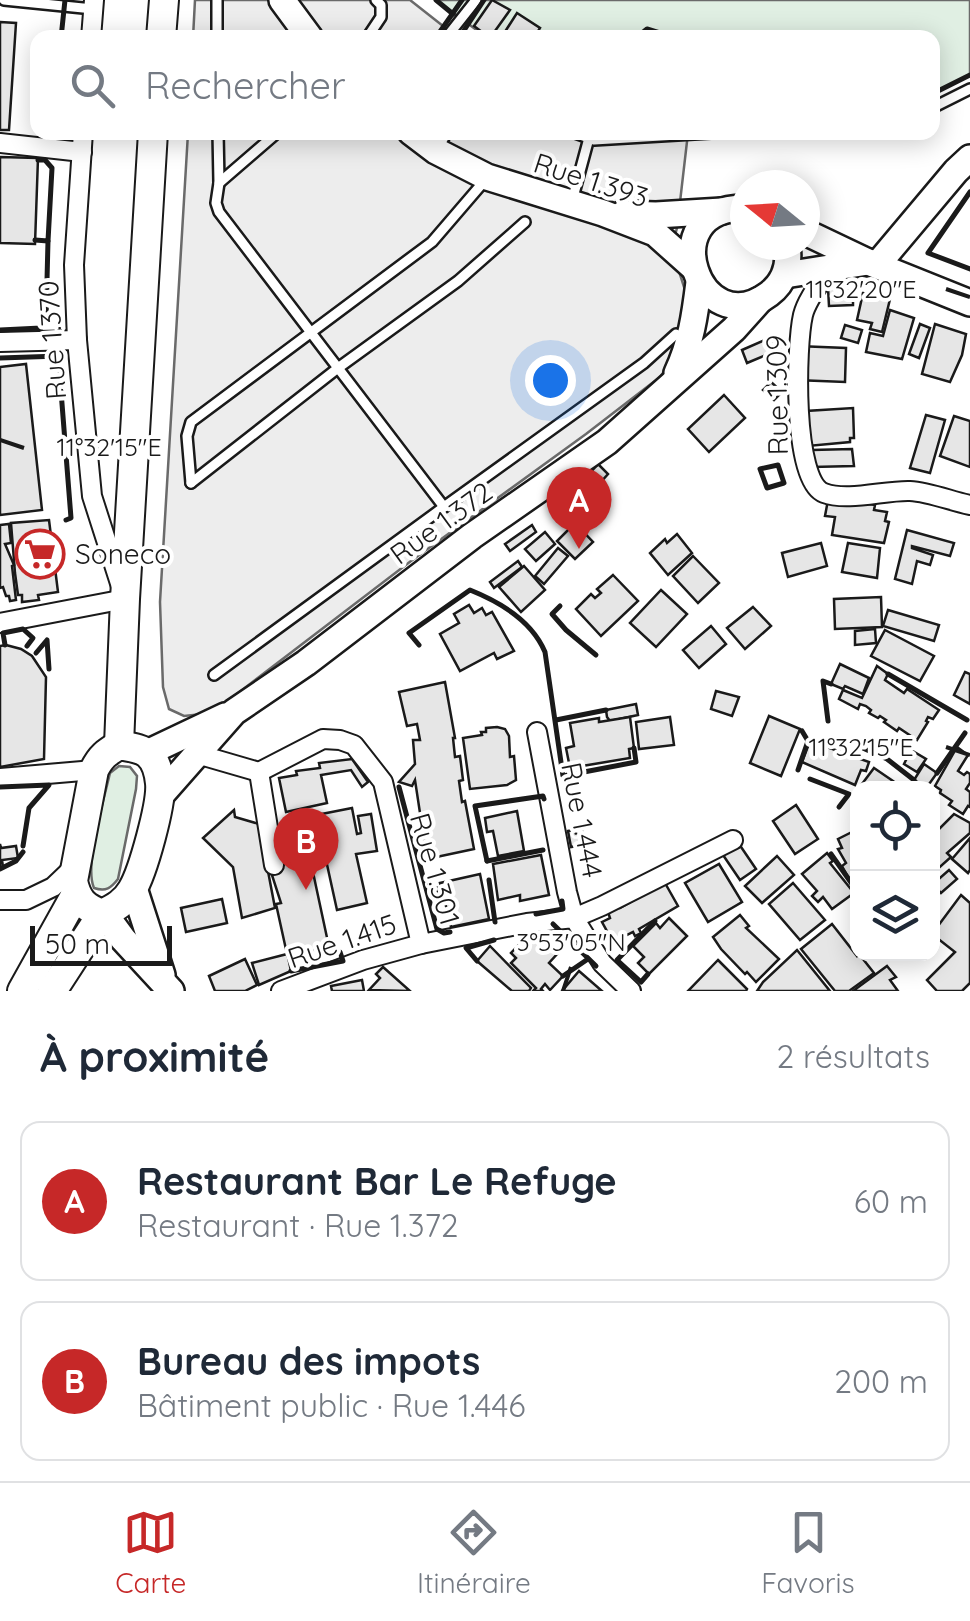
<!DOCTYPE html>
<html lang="fr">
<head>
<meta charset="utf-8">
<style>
	body { margin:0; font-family:Quicksand,sans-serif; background:#f2f2f3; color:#1f2937 }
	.controls { position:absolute; right:30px; bottom:30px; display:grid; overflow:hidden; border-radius:20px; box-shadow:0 5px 25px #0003 }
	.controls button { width:90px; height:90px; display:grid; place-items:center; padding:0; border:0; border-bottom:2px solid #e0e1e3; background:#fff; color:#1f2937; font:50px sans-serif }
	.compass { position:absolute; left:730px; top:170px; width:90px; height:90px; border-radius:50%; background:#fff; box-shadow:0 5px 25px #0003; rotate:288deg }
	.scale { position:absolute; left:30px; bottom:25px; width:142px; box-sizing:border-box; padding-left:10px; border:5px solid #1a1a1a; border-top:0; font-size:28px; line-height:35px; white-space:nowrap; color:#1a1a1a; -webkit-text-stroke:8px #fff; paint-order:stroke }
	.you { position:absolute; left:550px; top:380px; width:35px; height:35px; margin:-25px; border:8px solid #fff; border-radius:50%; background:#1a73e8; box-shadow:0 0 0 15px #1a73e833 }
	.badge { display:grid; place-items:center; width:65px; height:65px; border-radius:50%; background:#c62828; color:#fff; font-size:32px; font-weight:700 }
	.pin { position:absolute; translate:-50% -82px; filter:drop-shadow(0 2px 5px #0008) }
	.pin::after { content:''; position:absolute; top:52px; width:35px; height:30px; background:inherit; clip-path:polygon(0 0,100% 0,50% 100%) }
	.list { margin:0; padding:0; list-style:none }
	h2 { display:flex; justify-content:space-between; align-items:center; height:130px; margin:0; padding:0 40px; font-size:42px }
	h2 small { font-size:32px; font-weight:400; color:#747a83 }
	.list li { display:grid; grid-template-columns:65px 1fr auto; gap:30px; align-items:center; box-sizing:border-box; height:160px; margin:0 20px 20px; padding:0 20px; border:2px solid #e0e1e3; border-radius:20px }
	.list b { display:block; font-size:38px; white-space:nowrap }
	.list p { margin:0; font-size:32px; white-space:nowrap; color:#747a83 }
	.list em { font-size:32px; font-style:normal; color:#747a83 }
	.icon { flex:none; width:55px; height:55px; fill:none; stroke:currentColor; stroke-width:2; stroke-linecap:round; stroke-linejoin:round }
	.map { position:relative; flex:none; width:970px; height:991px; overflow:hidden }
	.search { position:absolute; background:#fff; box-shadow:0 5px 25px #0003; left:30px; right:30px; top:30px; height:110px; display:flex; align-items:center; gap:25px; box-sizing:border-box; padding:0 35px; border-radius:20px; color:#747a83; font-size:38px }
	.sheet { height:490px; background:#fff }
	nav { display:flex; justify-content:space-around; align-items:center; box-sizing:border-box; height:140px; border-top:2px solid #e0e1e3; background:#fff; font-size:28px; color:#747a83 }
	nav a { display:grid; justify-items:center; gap:5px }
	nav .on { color:#c62828 }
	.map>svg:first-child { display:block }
	.green { fill:#e0efe3; stroke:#6a6a6a; stroke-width:2.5 }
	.parking { fill:#ededed; stroke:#6a6a6a; stroke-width:2.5 }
	.building { fill:#e6e6e6; stroke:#1a1a1a; stroke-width:2.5 }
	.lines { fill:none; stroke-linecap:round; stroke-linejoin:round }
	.lane-casing { stroke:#1a1a1a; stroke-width:14 }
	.street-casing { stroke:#1a1a1a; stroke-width:22 }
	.secondary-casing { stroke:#1a1a1a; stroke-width:30 }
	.primary-casing { stroke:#1a1a1a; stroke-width:32 }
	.lane { stroke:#fff; stroke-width:9 }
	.street { stroke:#fff; stroke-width:18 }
	.secondary { stroke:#fff; stroke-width:25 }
	.primary { stroke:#fff; stroke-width:28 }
	.wall { stroke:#1a1a1a; stroke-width:5 }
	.ticks { fill:none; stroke:#1a1a1a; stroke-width:4 }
	.labels { text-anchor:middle; stroke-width:8; stroke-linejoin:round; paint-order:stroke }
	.street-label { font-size:28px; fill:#1a1a1a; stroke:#fff }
	.poi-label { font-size:28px; fill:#1a1a1a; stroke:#fff; text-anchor:start }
	.ticks-label { font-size:25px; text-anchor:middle; fill:#1a1a1a; stroke:#fff; stroke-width:8; stroke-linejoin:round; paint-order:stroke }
</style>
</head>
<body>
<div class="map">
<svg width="970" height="991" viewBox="0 0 970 991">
	<rect width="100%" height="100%" fill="#fff"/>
	<g class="green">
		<polygon points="436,0 970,0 970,75 933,94 932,38 486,37"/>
		<path d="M119,766L130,767L137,776L136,789L118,879C111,888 106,892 94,888C84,866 104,799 110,773Z"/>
	</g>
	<g class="parking">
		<polygon points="195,0 410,0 457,37 193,38"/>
		<polygon points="188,133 688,133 677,228 670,253 678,268 685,290 685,311 676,355 660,377 586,434 411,561 212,713 184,716 169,709 163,687 160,602"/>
	</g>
	<g class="building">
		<polygon points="492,0 510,10 490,38 474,26"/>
		<polygon points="517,13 540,28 534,38 501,38"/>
		<polygon points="0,22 16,23 9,130 0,130"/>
		<polygon points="0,157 38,158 35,244 0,243"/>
		<polygon points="853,286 853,305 829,306 828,288"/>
		<polygon points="863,293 878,296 878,293 891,295 882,332 870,329 872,323 857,320"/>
		<polygon points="890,310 914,318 902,359 866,352 870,333 883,336"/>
		<polygon points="920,324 930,328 919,358 909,354"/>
		<polygon points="935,324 966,334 962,355 950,382 922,374"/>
		<polygon points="845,325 862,330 858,343 841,338"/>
		<polygon points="774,336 780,349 747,363 742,350"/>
		<polygon points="797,346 846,348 845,382 796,380"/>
		<polygon points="26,364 42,510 0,515 0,367"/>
		<polygon points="771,382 782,392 774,400 763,390"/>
		<polygon points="724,395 745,418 709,452 688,429"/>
		<polygon points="853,408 854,438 850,438 850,442 808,446 806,411"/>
		<polygon points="926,415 945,420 930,473 910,468"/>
		<polygon points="954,416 970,421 970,467 940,456"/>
		<polygon points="852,449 854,466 812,467 812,450"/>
		<polygon points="598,464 608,474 600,483 590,473"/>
		<polygon points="599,487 609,497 577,523 569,513"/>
		<polygon points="828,500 854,501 875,505 874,510 887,512 885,521 889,522 884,543 832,535 835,517 825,516"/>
		<polygon points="49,520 58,592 38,595 39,600 22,602 22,595 18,595 15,573 11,523"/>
		<polygon points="575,523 593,542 575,559 557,541"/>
		<polygon points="9,524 11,543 5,544 14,565 12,566 16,600 10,601 9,596 6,596 3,587 0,588 0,525"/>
		<polygon points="532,525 536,532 510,551 505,544"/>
		<polygon points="907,530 954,543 950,556 912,546 912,548 933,555 930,565 917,561 912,584 895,579"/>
		<polygon points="545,532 555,544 536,561 525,549"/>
		<polygon points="677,534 692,553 668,575 650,553 665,539 667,543"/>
		<polygon points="821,543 827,566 788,577 782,553"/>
		<polygon points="848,543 880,548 877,578 842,572"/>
		<polygon points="558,548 568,556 544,584 535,576"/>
		<polygon points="693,556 719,583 698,603 673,576"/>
		<polygon points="518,561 522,567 494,588 490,582"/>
		<polygon points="524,566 545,590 521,612 499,587"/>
		<polygon points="613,575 638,601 601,636 576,609 591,594 595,598 601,593 597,589"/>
		<polygon points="661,590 687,614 656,647 630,623"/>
		<polygon points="881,597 882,627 835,629 834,599"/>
		<polygon points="469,605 474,613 482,608 486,615 492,612 514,651 497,659 494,653 460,671 440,634 459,623 454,614"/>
		<polygon points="753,607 771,626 745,649 727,628"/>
		<polygon points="888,610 939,625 934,641 883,626"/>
		<polygon points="711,626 726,644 699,668 683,650"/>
		<polygon points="875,629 876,643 855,645 855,631"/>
		<polygon points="885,630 934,656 920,681 871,656"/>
		<polygon points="6,645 21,649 32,656 46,677 44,759 0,767 0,646"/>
		<polygon points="840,664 869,678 863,694 845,686 843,689 831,684"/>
		<polygon points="877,666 888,674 885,680 904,693 907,689 939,710 933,719 928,717 926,721 928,722 917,740 899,728 897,731 884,722 886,720 880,716 878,718 869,713 871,710 866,706 860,704 858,709 839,699 843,690 862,698"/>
		<polygon points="965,672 970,674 970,704 954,695"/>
		<polygon points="445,682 455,738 453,738 455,757 460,756 463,780 459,781 462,802 465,801 474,849 427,859 415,780 412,786 399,782 415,764 413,740 420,740 417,724 407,726 399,692"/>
		<polygon points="716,691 739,697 732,716 711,709"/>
		<polygon points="636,704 638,715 610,721 607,717 606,710"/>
		<polygon points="769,716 800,729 781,776 750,763"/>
		<polygon points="630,717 634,748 629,749 630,758 570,768 566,748 574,746 570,723 599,718 599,722"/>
		<polygon points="670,717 674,745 639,749 636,722"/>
		<polygon points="497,727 505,729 509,736 510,757 514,756 516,780 507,785 470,789 463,738 482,735 481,732 486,732 486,728"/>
		<polygon points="810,741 869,762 866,771 861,770 855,785 802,762"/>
		<polygon points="957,747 968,755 958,771 964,775 967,772 970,774 970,783 966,789 970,792 970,807 968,806 963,814 949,805 952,801 940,793 941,790 935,786"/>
		<polygon points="911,750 926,759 917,772 904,764"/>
		<polygon points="352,759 368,782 362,787 351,770 321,775 327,803 286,812 279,778 297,775 296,771 320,768 319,763"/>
		<polygon points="924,764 937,773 927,787 914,780"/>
		<polygon points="874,768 893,781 887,788 859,788"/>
		<polygon points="796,805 818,839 795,854 773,821"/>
		<polygon points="352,808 357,834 361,833 358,816 371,814 377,851 356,854 367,903 337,910 326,860 311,863 329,947 309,951 309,954 288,957 291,971 259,985 252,963 287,954 276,904 281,903 271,872 275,853 291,849 286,821"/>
		<polygon points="234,810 235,817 259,824 275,908 242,918 233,867 203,838"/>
		<polygon points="517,811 524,851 498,856 493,831 487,832 485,818"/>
		<polygon points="954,814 970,823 970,833 947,853 951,857 932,874 932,836"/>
		<polygon points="582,828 584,845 571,847 568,831"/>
		<polygon points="858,829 858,882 855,877 850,881 842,866 846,863 838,849 842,848 838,839"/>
		<polygon points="970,838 970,870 968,873 952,859"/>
		<polygon points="737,841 756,869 740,880 721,852"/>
		<polygon points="0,844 1,848 16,846 18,858 2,860 3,867 0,867"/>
		<polygon points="827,853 833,861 830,863 854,893 832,909 823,897 818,902 812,896 817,891 802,874"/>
		<polygon points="541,855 549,895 520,901 520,895 498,900 493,864"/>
		<polygon points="777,856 794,875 762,903 745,886"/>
		<polygon points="719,864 742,902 708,922 685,883"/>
		<polygon points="949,870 957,879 941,893 933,884"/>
		<polygon points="480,874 489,919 451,927 445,902 439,904 436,888 441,887 440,883"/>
		<polygon points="665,883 678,906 639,929 641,933 635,936 633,932 613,942 602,922 610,918 608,912 618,906 620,908"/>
		<polygon points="793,883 825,920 800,940 769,904"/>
		<polygon points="961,895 970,903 970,983 962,991 937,991 927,980 955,952 932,934"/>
		<polygon points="222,899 227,923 186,932 181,908"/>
		<polygon points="740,915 749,926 746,928 779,959 756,982 747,972 745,974 721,949 713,937"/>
		<polygon points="669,918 687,936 649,974 638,963 644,957 633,946 656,923 660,928"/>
		<polygon points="832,924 857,956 859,954 874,973 849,991 835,991 801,949"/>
		<polygon points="531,932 537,937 539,935 558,953 549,963 563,976 550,990 545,984 541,989 543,991 533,991 536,988 511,963 516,958 511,953"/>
		<polygon points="490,946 531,988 529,991 512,991 477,961"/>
		<polygon points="797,950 830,991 757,991 763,982"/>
		<polygon points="245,959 257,985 245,991 215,991 209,976"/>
		<polygon points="718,960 747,989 746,991 688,991"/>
		<polygon points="887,966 896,977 890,980 898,991 853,991"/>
		<polygon points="383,967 410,991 369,990 380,978 376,974"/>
		<polygon points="579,971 602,991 562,991"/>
		<polygon points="362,980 364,991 332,991 331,986"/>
	</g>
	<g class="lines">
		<g class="lane-casing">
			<g id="lane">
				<polyline points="4,0 93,9"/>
				<polyline points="217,0 217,38"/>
				<polyline points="367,38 381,17 381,5 376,0"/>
				<polyline points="446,38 476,0"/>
				<polyline points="932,108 970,89"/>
				<polyline points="218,132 219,183 216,203 219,212 444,507 644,363 676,334"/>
				<polyline points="572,132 594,140 728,132"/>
				<polyline points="438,148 447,132"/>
				<polyline points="219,183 278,132"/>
				<polyline points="572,201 589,138"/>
				<polyline points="191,483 187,436 191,422 432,242 487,178"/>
				<polyline points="191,483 338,368 458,281 525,222"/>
				<polyline points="214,675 444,507"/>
			</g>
		</g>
		<g class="street-casing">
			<g id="street">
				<polyline points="91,38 94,0"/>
				<polyline points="0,143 82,152"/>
				<path d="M830,268C821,282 807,299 803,315C796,345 792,481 824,493C848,502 885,490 910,491C929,492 951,501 970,505"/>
				<polyline points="0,342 77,340"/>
				<polyline points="0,623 125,599 92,496 77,340 74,265 83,132"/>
				<polyline points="537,732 567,892 574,918 602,906 733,840"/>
				<polyline points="197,754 259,772 323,739 340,740 354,745 383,782 421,944 527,923 574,918 602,963 631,991"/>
				<polyline points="259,772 274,865"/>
				<polyline points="0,778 94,770"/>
				<polyline points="0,900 26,900 53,887 75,866"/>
				<polyline points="281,991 363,960 421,944"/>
			</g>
		</g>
		<g class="secondary-casing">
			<g id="secondary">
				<polyline points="282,0 310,38"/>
				<polyline points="411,132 436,151 487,177 603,213 655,233 693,267"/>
				<path d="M745,208C651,207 699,346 769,294C785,282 790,264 787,245"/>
				<polyline points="623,214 656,215 722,211"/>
				<polyline points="805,232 868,262 970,303"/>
				<polyline points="877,265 956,171 970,158"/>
				<polyline points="785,275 868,262"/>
				<path d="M677,373C691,343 695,315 699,282"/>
				<polyline points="147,753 225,716"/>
				<polyline points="160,796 234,712 306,663 472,536 607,442 734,329 760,300"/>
				<polyline points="134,888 162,975"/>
				<polyline points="104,913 123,939 171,991"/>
			</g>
		</g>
		<g class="primary-casing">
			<g id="primary">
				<polyline points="161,38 164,0"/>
				<polyline points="119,745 125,599 153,132"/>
				<path d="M119,745C128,747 141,748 148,754C156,761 159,773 160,783C162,803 143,872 132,890C125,902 115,908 102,914C84,907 77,900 73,881L94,770C101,756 106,753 119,745Z"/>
				<polyline points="22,991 76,894"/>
				<polyline points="52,991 102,914"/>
			</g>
		</g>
		<use href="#lane" class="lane"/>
		<use href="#street" class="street"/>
		<use href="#secondary" class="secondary"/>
		<use href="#primary" class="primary"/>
		<g class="wall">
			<polyline points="436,0 453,14"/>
			<polyline points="437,36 462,0"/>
			<polyline points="61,38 65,0"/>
			<polyline points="459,38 484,0"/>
			<polyline points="636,38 647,29 676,38"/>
			<polyline points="932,94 970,75"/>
			<polyline points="970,192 928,253 970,269"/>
			<polyline points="35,240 48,241 52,168 45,160 38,160"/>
			<polyline points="0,330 41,328 46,319 48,241"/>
			<polyline points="0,358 60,356 60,374"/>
			<polyline points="61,391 71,518 66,520"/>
			<polygon points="778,465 784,483 767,488 760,469"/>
			<polyline points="560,606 552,614 566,630 596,655"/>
			<polyline points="5,645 3,633 23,629 33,638 27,646"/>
			<path d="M419,645L409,633L470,590C500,602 532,621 545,652L563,776L636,762L634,748"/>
			<polyline points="36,653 47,640 49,669"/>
			<polyline points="888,674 967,720"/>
			<polyline points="556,720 606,710"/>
			<polyline points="828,721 823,681 831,684"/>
			<polyline points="843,739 887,759 914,780"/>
			<polyline points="798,770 808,741 802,731"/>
			<polyline points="937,773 965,733"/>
			<polyline points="810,779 849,794 839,807"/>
			<polyline points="0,787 49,785 29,808 23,846"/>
			<polyline points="399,787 437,929 444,933 450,932"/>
			<polyline points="831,854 857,891 854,893"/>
			<polyline points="487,861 475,806 543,796 544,799"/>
			<polyline points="487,861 543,850"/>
			<polyline points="0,869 16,861 23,852"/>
			<polyline points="489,880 495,922"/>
			<polyline points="536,914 563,909 562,901"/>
			<polyline points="553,924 596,966"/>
			<polyline points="477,961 466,948 494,940"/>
			<polyline points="291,971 343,961 340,952"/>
			<polyline points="648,974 641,982 617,960 655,921"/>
			<polyline points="563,976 588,959"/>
		</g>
	</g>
	<path class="ticks" d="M946,289L970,297M0,440L24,448M946,747L970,755M563,991L571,967"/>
	<defs>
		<g id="supermarket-ring" transform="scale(2.5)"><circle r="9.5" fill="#fff" stroke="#c62828" stroke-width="1.5"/><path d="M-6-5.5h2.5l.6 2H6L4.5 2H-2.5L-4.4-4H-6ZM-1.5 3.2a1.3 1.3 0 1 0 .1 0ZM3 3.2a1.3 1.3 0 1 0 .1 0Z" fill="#c62828"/></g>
	</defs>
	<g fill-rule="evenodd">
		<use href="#supermarket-ring" x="40" y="554"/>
	</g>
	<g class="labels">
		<g class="street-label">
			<text transform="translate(591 180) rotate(18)" y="10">Rue 1.393</text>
			<text transform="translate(52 340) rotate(-94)" y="10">Rue 1.370</text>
			<text transform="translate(777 395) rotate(-91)" y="10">Rue 1.309</text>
			<text transform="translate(441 523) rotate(-36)" y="10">Rue 1.372</text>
			<text transform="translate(582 820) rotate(79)" y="10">Rue 1.444</text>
			<text transform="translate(435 869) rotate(74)" y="10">Rue 1.301</text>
			<text transform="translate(342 941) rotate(-19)" y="10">Rue 1.415</text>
		</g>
		<g class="poi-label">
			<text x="75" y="564">Soneco</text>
		</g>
	</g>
	<g class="ticks-label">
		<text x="861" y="298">11°32'20"E</text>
		<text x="109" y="456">11°32'15"E</text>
		<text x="861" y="756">11°32'15"E</text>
		<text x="571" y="951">3°53'05"N</text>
	</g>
</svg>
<div class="controls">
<button><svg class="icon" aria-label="locate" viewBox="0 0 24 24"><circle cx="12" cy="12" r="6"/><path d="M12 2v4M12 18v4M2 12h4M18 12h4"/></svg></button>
<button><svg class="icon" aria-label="layers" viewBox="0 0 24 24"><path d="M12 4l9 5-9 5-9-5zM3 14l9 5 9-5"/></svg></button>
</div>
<svg class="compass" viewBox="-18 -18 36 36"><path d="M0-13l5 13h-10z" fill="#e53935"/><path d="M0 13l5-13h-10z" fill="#747a83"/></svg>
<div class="scale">50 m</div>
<div class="you"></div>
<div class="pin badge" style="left:579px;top:549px">A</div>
<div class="pin badge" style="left:306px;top:890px">B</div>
<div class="search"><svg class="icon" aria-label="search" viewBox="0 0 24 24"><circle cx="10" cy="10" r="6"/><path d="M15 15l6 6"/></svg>Rechercher</div>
</div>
<section class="sheet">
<h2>À proximité<small>2 résultats</small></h2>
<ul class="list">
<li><span class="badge">A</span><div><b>Restaurant Bar Le Refuge</b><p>Restaurant · Rue 1.372</p></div><em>60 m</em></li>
<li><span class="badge">B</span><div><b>Bureau des impots</b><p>Bâtiment public · Rue 1.446</p></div><em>200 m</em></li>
</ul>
</section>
<nav>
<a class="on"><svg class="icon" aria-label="map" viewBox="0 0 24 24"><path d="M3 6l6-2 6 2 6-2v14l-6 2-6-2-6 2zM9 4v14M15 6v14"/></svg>Carte</a>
<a><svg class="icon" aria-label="directions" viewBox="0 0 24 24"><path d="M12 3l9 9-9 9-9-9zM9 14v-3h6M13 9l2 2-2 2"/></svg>Itinéraire</a>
<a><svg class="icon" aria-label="saved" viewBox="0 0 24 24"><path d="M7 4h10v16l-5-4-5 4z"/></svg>Favoris</a>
</nav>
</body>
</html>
